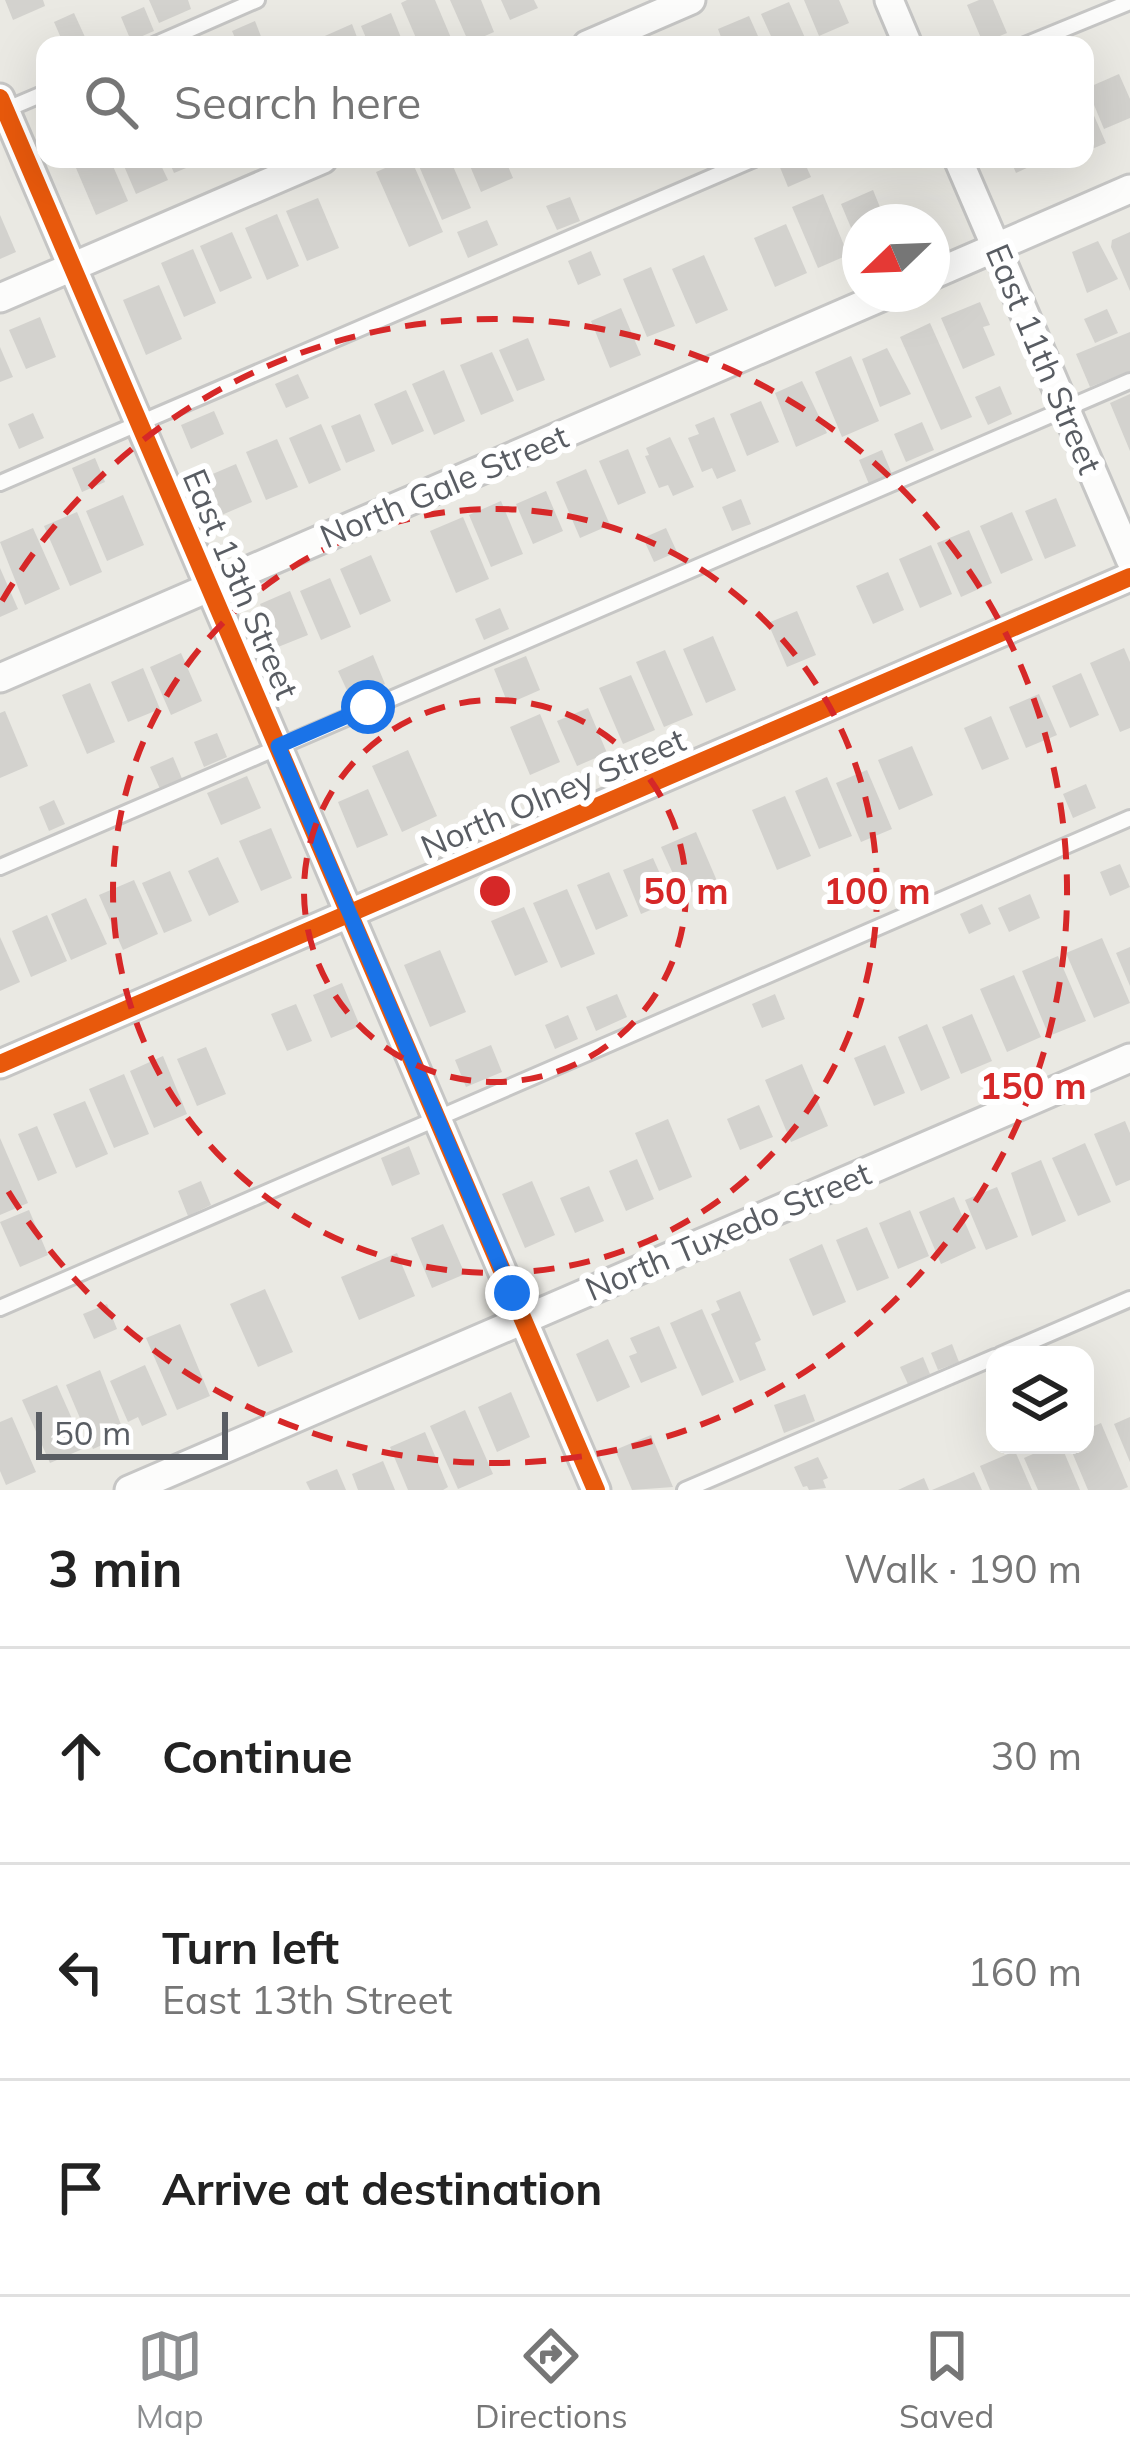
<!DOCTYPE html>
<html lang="en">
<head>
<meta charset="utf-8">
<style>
	body { margin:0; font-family:Mulish,sans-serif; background:#f2f2f2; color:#222 }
	.controls { position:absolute; right:36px; bottom:36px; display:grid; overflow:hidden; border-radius:24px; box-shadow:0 12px 48px #0002 }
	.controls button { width:108px; height:108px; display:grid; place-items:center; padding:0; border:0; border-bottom:3px solid #e0e0e0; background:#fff; color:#222; font:60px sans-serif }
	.compass { position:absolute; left:842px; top:204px; width:108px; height:108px; border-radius:50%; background:#fff; box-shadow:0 12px 48px #0002; rotate:247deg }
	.scale { position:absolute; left:36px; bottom:30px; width:192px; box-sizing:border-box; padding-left:12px; border:6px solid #595d63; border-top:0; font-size:33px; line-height:42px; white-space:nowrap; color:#595d63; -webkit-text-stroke:9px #fff; paint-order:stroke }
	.stop { position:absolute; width:36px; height:36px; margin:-27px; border:9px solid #1a73e8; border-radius:50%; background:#fff }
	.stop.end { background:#1a73e8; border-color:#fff; box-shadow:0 3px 12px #0008 }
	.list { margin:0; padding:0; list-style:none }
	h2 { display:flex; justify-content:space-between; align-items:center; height:156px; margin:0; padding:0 48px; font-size:51px }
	h2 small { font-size:39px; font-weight:400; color:#767676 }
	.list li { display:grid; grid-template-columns:78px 1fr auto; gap:36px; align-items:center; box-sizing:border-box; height:216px; padding:0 48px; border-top:3px solid #e0e0e0 }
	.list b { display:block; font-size:45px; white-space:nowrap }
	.list p { margin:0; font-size:39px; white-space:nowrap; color:#767676 }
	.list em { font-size:39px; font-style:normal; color:#767676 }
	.icon { flex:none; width:66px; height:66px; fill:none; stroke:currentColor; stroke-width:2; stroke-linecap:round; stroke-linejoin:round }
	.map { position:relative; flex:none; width:1130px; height:1490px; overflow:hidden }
	.search { position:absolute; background:#fff; box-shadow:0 12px 48px #0002; left:36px; right:36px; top:36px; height:132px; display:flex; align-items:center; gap:30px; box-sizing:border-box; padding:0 42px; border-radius:24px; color:#767676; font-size:45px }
	.sheet { height:804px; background:#fff }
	nav { display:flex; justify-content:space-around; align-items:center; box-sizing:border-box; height:168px; border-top:3px solid #e0e0e0; background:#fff; font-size:33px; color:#767676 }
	nav a { display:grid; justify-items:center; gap:6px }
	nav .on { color:#8c8e90 }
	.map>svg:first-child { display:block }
	.building { fill:#d3d2ce }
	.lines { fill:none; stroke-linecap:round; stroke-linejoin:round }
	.service-casing { stroke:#c6c6c5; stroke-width:20 }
	.minor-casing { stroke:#c6c6c5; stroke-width:33 }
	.service { stroke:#fcfcfb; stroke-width:14 }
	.minor { stroke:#fcfcfb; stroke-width:27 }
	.cycleway-casing { stroke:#fff; stroke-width:26 }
	.cycleway { stroke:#e8590c; stroke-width:18 }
	.route { stroke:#1a73e8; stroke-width:15 }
	.ring { fill:none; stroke:#d62828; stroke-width:6; stroke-dasharray:21 15 }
	.labels { text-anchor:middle; stroke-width:12; stroke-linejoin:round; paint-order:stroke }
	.street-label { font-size:33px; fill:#595d63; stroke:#fff }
	.centre { fill:#d62828; stroke:#fff; stroke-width:6 }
	.ring-label { font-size:36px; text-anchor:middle; font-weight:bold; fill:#d62828; stroke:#fff; stroke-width:12; stroke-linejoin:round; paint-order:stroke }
</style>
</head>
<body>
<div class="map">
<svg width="1130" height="1490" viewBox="0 0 1130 1490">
	<rect width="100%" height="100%" fill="#eae9e3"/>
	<g class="building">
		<polygon points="5,0 43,0 45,6 13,20"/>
		<polygon points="149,0 188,0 191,9 159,23"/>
		<polygon points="407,0 435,0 454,45 419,45 401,3"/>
		<polygon points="450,0 481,0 494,32 469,43"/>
		<polygon points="501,0 534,0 538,8 510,20"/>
		<polygon points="804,0 839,0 849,23 819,36"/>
		<polygon points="979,0 993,0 1007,33 983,43 967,5"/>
		<polygon points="789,2 806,40 794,45 775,45 761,14"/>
		<polygon points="144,7 154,31 131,41 121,17"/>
		<polygon points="74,13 85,37 64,45 54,22"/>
		<polygon points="391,13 404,45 369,45 361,26"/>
		<polygon points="749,16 762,45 724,45 718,29"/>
		<polygon points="255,21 262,39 238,45 232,31"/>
		<polygon points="352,24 360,45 321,45 318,39"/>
		<polygon points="1119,74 1130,99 1130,118 1104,129 1087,88"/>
		<polygon points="1085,95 1106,143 1085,152"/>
		<polygon points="98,159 110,159 128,201 96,215 76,168"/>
		<polygon points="121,159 158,159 168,180 136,194"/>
		<polygon points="168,159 208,159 174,173"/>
		<polygon points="406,159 411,159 443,232 409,247 376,172"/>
		<polygon points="416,159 450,159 471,208 442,220"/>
		<polygon points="467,159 505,159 513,178 481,192"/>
		<polygon points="794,159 803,159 811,177 788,187 779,165"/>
		<polygon points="1010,159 1046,159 1016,173"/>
		<polygon points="873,190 886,222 860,222 860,249 841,204"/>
		<polygon points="823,194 848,255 818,268 792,207"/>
		<polygon points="570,197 580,221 557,230 546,206"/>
		<polygon points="318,198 339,248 307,261 286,211"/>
		<polygon points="277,214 299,266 267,280 245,228"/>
		<polygon points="0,215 16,252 0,259"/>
		<polygon points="487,220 498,245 468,258 457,232"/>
		<polygon points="786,224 807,273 775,287 754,238"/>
		<polygon points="232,232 252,278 220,292 200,246"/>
		<polygon points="1130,232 1130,291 1111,247 1112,240"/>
		<polygon points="1098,241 1118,279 1087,293 1072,252"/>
		<polygon points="193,249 216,303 184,317 161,263"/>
		<polygon points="591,251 601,275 578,285 568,261"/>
		<polygon points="704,255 728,310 696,324 672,269"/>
		<polygon points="651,267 675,326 647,337 623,279"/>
		<polygon points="159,285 182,339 146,355 123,300"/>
		<polygon points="980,302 990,325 983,327 995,355 963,369 941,318"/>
		<polygon points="621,308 641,355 610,368 591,321"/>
		<polygon points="1107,309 1118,333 1095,343 1084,319"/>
		<polygon points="40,317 56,357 26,369 9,330"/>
		<polygon points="930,323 972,417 941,430 900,337"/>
		<polygon points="1130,332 1130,371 1090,387 1076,354"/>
		<polygon points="528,338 545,380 517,391 499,350"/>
		<polygon points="0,347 13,377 0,382"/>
		<polygon points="887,348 911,394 880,407 862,359"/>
		<polygon points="492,352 514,401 481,415 460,365"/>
		<polygon points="851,356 879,421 842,437 815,372"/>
		<polygon points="444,370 465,421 434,435 412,384"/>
		<polygon points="298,374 309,398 286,408 275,384"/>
		<polygon points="802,381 827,433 796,447 775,393"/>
		<polygon points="1000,386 1012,414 988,425 975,397"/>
		<polygon points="406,390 424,431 392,445 374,404"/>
		<polygon points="1130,394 1130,451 1110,403"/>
		<polygon points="761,401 779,442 747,456 730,414"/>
		<polygon points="214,411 224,434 191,449 181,425"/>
		<polygon points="33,413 44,438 19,449 8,424"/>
		<polygon points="360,414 375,451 346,463 331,426"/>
		<polygon points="714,417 736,471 717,479 712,468 702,472 688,438 699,434 695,425"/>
		<polygon points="922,422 934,450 906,462 894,434"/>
		<polygon points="321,424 341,470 309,484 289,438"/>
		<polygon points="670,437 694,487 673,496 668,485 659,488 645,456 649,455 646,448"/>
		<polygon points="277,439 298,487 266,500 246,452"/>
		<polygon points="628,449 646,493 618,505 599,461"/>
		<polygon points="882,450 892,474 869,484 859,460"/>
		<polygon points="95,458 105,482 82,492 72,468"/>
		<polygon points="236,464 252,502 217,517 201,479"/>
		<polygon points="586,469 610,525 580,538 556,482"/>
		<polygon points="546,491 563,531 533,544 516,504"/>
		<polygon points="123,495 144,545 107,561 86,511"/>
		<polygon points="1056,498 1076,546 1045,559 1025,511"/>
		<polygon points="741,499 751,524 732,531 722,507"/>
		<polygon points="501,501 523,554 491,567 469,515"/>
		<polygon points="77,512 102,572 70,586 44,526"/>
		<polygon points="1012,512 1033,560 1001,574 980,526"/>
		<polygon points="463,517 489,579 456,593 430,531"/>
		<polygon points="33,528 60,589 25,605 0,542"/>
		<polygon points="666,528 677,552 654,562 643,538"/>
		<polygon points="969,530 992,583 961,597 937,543"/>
		<polygon points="931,545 952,594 920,608 899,559"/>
		<polygon points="371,555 391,601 360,615 340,569"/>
		<polygon points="0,568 18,609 0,617"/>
		<polygon points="888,572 904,610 873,624 856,586"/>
		<polygon points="330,578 351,627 321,640 300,591"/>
		<polygon points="290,591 308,635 278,647 260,604"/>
		<polygon points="500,608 509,629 484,640 475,619"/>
		<polygon points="797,611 816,655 787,667 768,623"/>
		<polygon points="713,636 736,690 706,703 683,649"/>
		<polygon points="1124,648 1130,662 1130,728 1120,732 1090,663"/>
		<polygon points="665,650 693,715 664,727 636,662"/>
		<polygon points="181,653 202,701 171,715 150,667"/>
		<polygon points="373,655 385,684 351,699 338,671"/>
		<polygon points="526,656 540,690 508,704 494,669"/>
		<polygon points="143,668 160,709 128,722 111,682"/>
		<polygon points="1081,673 1099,715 1070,728 1052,686"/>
		<polygon points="631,675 655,730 623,744 599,688"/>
		<polygon points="90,683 115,742 87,754 62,695"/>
		<polygon points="1039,694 1057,735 1026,748 1009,707"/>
		<polygon points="588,708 607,753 577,766 557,721"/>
		<polygon points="5,711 28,766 0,778 0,713"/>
		<polygon points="540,714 560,762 530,775 510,727"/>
		<polygon points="991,716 1009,759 982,770 964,728"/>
		<polygon points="217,733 227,757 204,767 194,742"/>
		<polygon points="912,746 933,795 899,810 878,760"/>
		<polygon points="408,750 437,816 402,832 372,766"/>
		<polygon points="173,757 183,781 161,791 150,767"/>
		<polygon points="867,770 892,829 861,842 836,783"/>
		<polygon points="247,776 261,808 221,825 207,793"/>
		<polygon points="827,777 852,836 819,849 795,791"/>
		<polygon points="1086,784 1096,808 1073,818 1063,794"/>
		<polygon points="368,789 388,835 357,848 338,802"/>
		<polygon points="785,796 811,856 777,870 752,810"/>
		<polygon points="54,800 65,824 49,831 39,807"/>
		<polygon points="271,828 292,878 261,891 239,841"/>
		<polygon points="696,832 717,881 683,896 661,847"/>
		<polygon points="218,857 239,902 209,916 188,871"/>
		<polygon points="653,858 672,901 641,914 623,870"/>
		<polygon points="1120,864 1130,887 1110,896 1100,872"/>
		<polygon points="170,871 192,921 164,933 142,883"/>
		<polygon points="609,872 628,916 596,930 577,885"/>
		<polygon points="134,880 158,934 123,950 99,895"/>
		<polygon points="567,889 595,954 561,968 533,903"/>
		<polygon points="1030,894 1040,918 1009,932 998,908"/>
		<polygon points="86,898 107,944 71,960 51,914"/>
		<polygon points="982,904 991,924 969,934 960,914"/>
		<polygon points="524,907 548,962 515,976 491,921"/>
		<polygon points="47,915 67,961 31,977 12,931"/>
		<polygon points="0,937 20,982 0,991"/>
		<polygon points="1102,938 1130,1003 1094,1018 1066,953"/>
		<polygon points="1130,947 1130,986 1116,953"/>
		<polygon points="440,950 466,1012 430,1027 404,965"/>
		<polygon points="1058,956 1086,1021 1049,1036 1022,971"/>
		<polygon points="1014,975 1041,1037 1007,1052 980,989"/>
		<polygon points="342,983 360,1026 331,1038 313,995"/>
		<polygon points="617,994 627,1017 596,1031 586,1007"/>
		<polygon points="775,994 785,1019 762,1028 752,1004"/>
		<polygon points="296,1004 312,1041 287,1051 271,1014"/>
		<polygon points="972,1014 992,1061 961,1074 942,1027"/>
		<polygon points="568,1015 578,1039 555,1049 545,1025"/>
		<polygon points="927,1024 950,1078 921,1091 898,1037"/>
		<polygon points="491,1045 502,1072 466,1087 455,1060"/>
		<polygon points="885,1045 905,1093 874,1106 854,1058"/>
		<polygon points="206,1047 226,1094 197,1106 177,1059"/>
		<polygon points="163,1056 187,1114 154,1128 130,1071"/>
		<polygon points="802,1064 828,1126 791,1142 765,1080"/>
		<polygon points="124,1074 149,1134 114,1148 89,1089"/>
		<polygon points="85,1101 108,1154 76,1168 53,1114"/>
		<polygon points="759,1105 773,1137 740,1150 727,1119"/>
		<polygon points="668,1119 692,1177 659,1191 635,1133"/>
		<polygon points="1125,1121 1130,1133 1130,1180 1116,1186 1094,1134"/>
		<polygon points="37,1126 57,1173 38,1181 18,1134"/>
		<polygon points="0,1138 28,1203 0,1215"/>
		<polygon points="1085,1143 1111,1202 1078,1216 1052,1158"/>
		<polygon points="409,1146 420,1174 392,1186 381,1158"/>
		<polygon points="637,1159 654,1199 626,1211 609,1171"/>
		<polygon points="1041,1160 1066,1221 1032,1236 1011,1173"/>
		<polygon points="201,1181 211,1205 188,1216 178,1191"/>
		<polygon points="532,1181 555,1235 525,1248 502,1194"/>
		<polygon points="589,1186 604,1221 575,1233 560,1198"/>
		<polygon points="997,1187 1018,1237 986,1250 965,1200"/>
		<polygon points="954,1197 976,1248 941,1264 919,1212"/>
		<polygon points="29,1210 48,1255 20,1267 0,1222"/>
		<polygon points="910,1210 929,1256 898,1269 879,1223"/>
		<polygon points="443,1224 465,1274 432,1288 411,1238"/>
		<polygon points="867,1227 889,1278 857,1291 836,1240"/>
		<polygon points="822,1244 846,1302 813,1316 789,1259"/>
		<polygon points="397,1253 415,1296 359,1320 341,1277"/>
		<polygon points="265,1289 293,1352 258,1367 230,1304"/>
		<polygon points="740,1291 761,1340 755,1343 766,1370 740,1381 711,1314 720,1310 716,1301"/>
		<polygon points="107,1304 117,1329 94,1339 83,1314"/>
		<polygon points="702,1309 734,1382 702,1396 670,1323"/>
		<polygon points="180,1324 210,1396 177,1410 146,1338"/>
		<polygon points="659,1326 677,1368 641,1383 629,1356 637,1353 630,1338"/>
		<polygon points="608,1339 630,1387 597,1402 576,1354"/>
		<polygon points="952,1344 959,1362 938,1370 931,1353"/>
		<polygon points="923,1357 930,1374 908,1384 900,1367"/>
		<polygon points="145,1365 167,1415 142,1426 138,1417 128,1422 110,1381"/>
		<polygon points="100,1370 125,1435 93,1449 66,1385"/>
		<polygon points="57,1385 85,1448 50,1463 22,1400"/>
		<polygon points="511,1392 530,1437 497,1452 478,1407"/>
		<polygon points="805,1394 815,1421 784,1433 774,1405"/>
		<polygon points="465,1410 493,1474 458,1489 430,1426"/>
		<polygon points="12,1417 36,1472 6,1485 0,1471 0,1422"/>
		<polygon points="1130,1417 1130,1462 1114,1424"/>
		<polygon points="1101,1423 1128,1487 1121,1490 1088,1490 1069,1445 1085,1445 1085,1430"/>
		<polygon points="425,1432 448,1487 443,1490 408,1490 390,1447"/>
		<polygon points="651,1435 673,1487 632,1490 615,1450"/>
		<polygon points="1053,1445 1061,1445 1080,1490 1038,1490 1024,1458"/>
		<polygon points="1015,1451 1032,1490 990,1490 980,1466"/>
		<polygon points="818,1457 828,1478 823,1480 826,1488 809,1490 807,1486 803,1487 794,1467"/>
		<polygon points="383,1461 395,1490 358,1490 352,1474"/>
		<polygon points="337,1469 346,1490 310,1490 306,1482"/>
		<polygon points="974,1472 982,1490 932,1490"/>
		<polygon points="924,1478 929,1490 898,1490"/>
	</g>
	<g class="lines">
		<g class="service-casing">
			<g id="service">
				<polyline points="154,45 257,0"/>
				<polyline points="1025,45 1130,2"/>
				<polyline points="5,110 45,93"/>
				<polyline points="0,483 754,159"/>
				<polyline points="0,867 1130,381"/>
				<polyline points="0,1308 1130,818"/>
				<polyline points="1000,1355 1130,1299"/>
				<polyline points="685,1490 995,1357"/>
			</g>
		</g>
		<g class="minor-casing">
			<g id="minor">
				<polyline points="889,0 908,45"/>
				<polyline points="587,45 691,0"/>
				<polyline points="0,98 596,1490"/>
				<polyline points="958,159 1130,559"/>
				<polyline points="932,275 1130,189"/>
				<polyline points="0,298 323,159"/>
				<polyline points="0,678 888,294"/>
				<polyline points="0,1064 1130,577"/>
				<polyline points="129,1490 1130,1058"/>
			</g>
		</g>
		<use href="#service" class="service"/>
		<use href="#minor" class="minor"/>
		<g class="cycleway-casing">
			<g id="cycleway">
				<polyline points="0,98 596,1490"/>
				<polyline points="0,1064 1130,577"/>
			</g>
		</g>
		<use href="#cycleway" class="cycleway"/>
	</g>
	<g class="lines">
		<polyline class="route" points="368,707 278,746 512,1293"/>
	</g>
	<g class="ring">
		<circle cx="495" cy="891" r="191"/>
		<circle cx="495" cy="891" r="382"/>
		<path d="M2 601A572 572 0 1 1 2 1181"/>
	</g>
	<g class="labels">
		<g class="street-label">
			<text transform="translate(1044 359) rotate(67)" y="12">East 11th Street</text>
			<text transform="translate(444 486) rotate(-23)" y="12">North Gale Street</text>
			<text transform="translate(241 584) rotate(67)" y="12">East 13th Street</text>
			<text transform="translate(553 793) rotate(-23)" y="12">North Olney Street</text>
			<text transform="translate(728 1231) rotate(-23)" y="12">North Tuxedo Street</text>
		</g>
	</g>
	<circle cx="495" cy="891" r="18" class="centre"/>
	<g class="ring-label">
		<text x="686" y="904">50 m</text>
		<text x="877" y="904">100 m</text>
		<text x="1033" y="1099">150 m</text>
	</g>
</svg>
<div class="controls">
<button><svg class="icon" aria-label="layers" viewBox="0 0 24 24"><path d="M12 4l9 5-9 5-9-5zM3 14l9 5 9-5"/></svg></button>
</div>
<svg class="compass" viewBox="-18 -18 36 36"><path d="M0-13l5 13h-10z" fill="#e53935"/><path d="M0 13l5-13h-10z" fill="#767676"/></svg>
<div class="scale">50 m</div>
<div class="stop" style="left:368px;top:707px"></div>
<div class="stop end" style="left:512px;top:1293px"></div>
<div class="search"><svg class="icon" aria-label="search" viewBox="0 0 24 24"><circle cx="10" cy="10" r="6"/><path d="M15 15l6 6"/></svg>Search here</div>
</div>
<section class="sheet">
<h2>3 min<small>Walk · 190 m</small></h2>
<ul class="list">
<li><svg class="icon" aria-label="ahead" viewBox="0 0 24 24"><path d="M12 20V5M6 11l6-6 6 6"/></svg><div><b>Continue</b></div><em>30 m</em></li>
<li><svg class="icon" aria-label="left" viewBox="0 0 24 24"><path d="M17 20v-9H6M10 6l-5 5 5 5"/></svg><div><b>Turn left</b><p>East 13th Street</p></div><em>160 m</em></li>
<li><svg class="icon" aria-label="arrive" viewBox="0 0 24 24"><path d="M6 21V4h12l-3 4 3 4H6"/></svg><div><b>Arrive at destination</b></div></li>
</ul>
</section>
<nav>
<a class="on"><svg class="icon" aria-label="map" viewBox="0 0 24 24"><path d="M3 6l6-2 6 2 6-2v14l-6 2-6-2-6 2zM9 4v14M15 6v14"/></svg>Map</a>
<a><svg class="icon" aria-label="directions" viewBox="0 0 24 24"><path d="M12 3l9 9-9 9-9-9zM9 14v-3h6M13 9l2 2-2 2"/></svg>Directions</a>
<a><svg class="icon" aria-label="saved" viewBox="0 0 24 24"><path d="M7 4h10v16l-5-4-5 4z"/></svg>Saved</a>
</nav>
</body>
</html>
